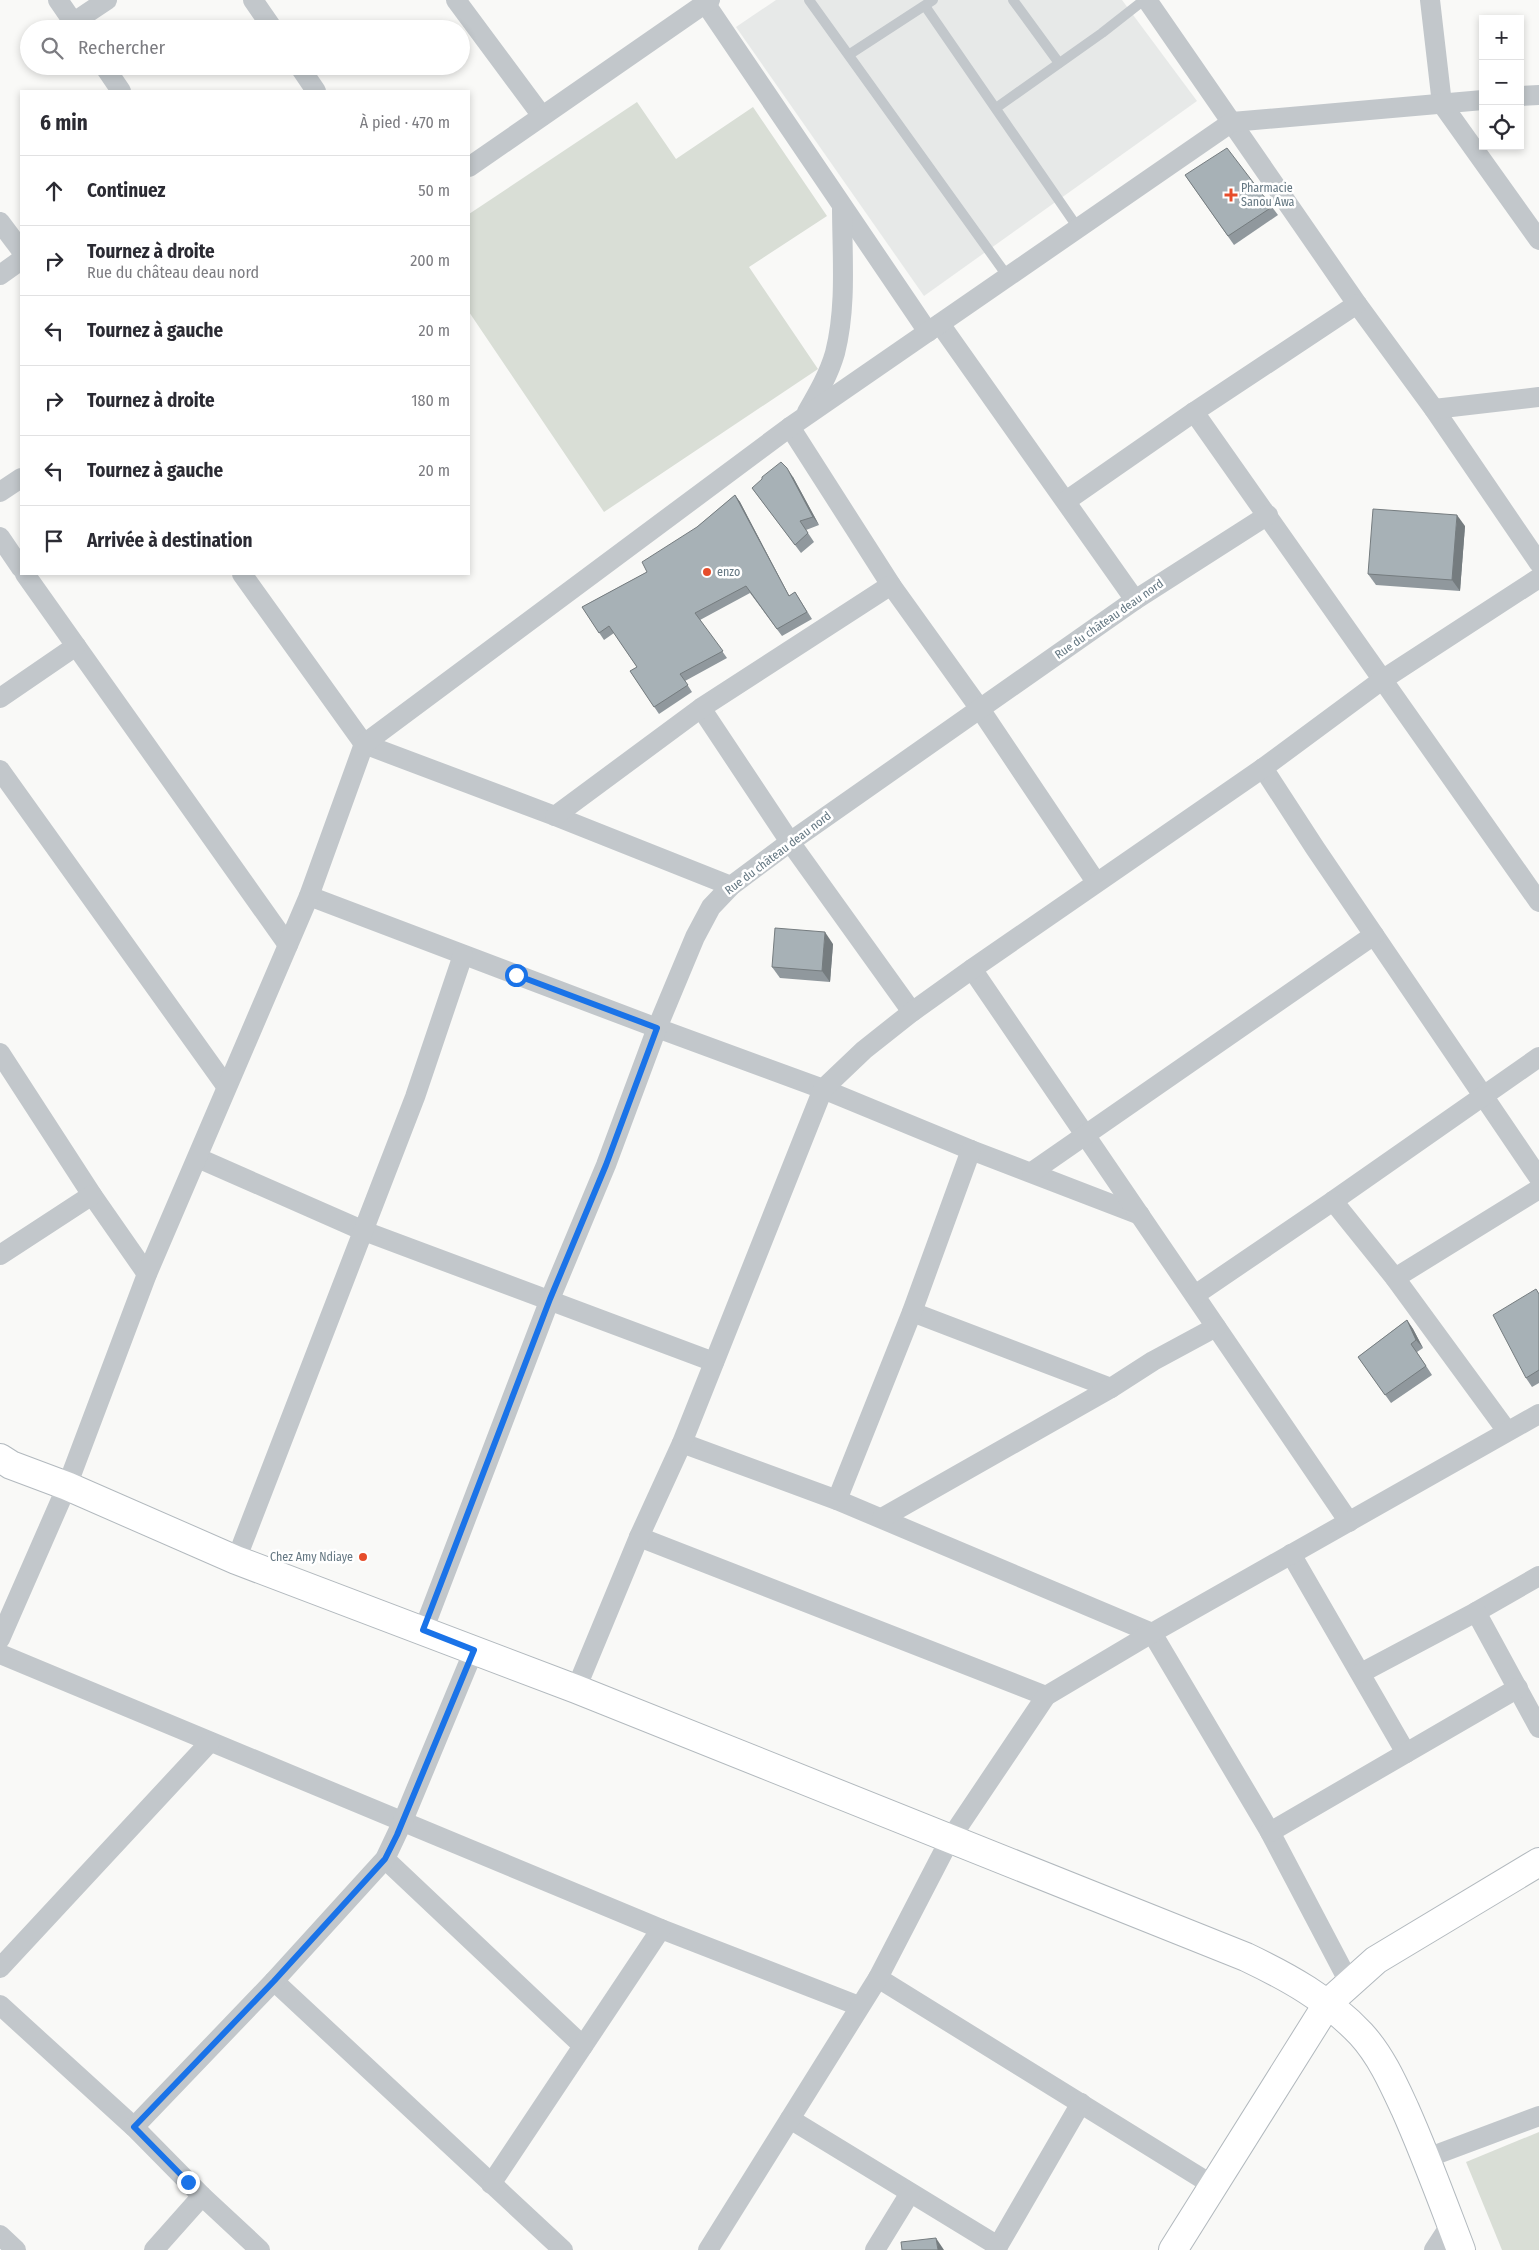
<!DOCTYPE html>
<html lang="fr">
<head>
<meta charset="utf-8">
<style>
	body { margin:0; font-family:"Fira Sans Condensed",sans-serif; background:#f7f7f7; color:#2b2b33 }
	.controls { position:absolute; right:15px; top:15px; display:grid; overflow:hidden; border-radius:0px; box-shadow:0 2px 8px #0003 }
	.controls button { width:45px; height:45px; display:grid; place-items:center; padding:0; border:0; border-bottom:1px solid #e1e1e2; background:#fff; color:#2b2b33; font:25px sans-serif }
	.stop { position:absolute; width:15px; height:15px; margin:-11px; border:4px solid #1a73e8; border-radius:50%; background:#fff }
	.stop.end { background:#1a73e8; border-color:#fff; box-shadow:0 1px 5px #0008 }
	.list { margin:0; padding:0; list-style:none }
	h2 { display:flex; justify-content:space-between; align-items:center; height:65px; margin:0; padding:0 20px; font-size:21px }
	h2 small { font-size:16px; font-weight:400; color:#7c7c81 }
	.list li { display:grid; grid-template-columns:32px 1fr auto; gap:15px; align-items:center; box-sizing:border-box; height:70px; padding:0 20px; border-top:1px solid #e1e1e2 }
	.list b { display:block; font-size:19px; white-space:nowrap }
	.list p { margin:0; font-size:16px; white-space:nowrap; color:#7c7c81 }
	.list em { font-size:16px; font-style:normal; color:#7c7c81 }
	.icon { flex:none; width:28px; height:28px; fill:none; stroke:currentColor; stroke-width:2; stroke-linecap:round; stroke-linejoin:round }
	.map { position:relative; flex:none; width:1539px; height:2250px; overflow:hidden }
	.search { position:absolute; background:#fff; box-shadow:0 2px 8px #0003; left:20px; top:20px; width:450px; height:55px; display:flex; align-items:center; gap:12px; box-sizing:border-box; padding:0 18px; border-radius:28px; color:#7c7c81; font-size:19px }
	.panel { position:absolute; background:#fff; box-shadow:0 2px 8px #0003; left:20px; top:90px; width:450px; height:485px; border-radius:0px }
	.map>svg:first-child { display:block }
	.built { fill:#e7e9e8 }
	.green { fill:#d9ded6 }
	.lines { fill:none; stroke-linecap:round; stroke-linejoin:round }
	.secondary-casing { stroke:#b2b9be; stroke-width:30 }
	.lane { stroke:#c2c7cb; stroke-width:10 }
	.street { stroke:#c2c7cb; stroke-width:20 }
	.secondary { stroke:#fff; stroke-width:28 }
	.wall { fill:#90989d }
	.shaded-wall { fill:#757c7f }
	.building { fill:#a7b1b6; stroke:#757c7f }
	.route { stroke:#1a73e8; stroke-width:6 }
	.poi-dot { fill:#e64d2b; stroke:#fff; stroke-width:2 }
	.labels { text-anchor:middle; stroke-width:5; stroke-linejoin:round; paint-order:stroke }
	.poi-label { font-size:12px; fill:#647782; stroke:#fff; text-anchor:start }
	.street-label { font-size:12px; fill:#647782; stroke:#fff }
</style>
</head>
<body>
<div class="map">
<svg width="1539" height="2250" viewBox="0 0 1539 2250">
	<rect width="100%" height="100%" fill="#f9f9f7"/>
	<polygon class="built" points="776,0 1122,0 1197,101 924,296 736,27"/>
	<g class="green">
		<polygon points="637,102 676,159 753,107 827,216 749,267 818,369 604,512 469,312 469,214"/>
		<polygon points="1539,2132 1539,2250 1502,2250 1466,2162"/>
	</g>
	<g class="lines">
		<g class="secondary-casing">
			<g id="secondary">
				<path d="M0,1458L11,1465L67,1486L236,1560L576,1689L1246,1957C1288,1977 1328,1999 1361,2034C1381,2056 1393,2083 1405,2109C1426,2156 1443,2203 1461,2250"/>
				<polyline points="1173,2250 1328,2003 1376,1960 1539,1862"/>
			</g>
		</g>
		<g class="lane">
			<polyline points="809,0 1008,277"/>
			<polyline points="1013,0 1059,63"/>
			<polyline points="925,6 1078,228"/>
			<polyline points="850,54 933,0"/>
			<polyline points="996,108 1102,33 1144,0"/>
		</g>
		<g class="street">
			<polyline points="58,0 78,29"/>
			<polyline points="253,0 273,29"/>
			<polyline points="456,0 542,116"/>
			<polyline points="703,0 928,332"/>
			<polyline points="1147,0 1357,304 1434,409 1539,563"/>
			<polyline points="1430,0 1442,104 1539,240"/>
			<polyline points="74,22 107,0"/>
			<polyline points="104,66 121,91"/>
			<polyline points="299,66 316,91"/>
			<polyline points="1520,96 1539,95"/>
			<polyline points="469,167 710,0"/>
			<polyline points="0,222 21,250"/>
			<polyline points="0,275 21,260"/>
			<polyline points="940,324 1135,600"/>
			<polyline points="1434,409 1539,397"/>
			<path d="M807,412C818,393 829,374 835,353C847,306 842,254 842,206"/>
			<polyline points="1194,412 1539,902"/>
			<polyline points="790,427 891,585 980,709 1096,882"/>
			<polyline points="0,492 21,478"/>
			<polyline points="1066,501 1194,412 1357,304"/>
			<polyline points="0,537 21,568"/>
			<polyline points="25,574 288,945"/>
			<polyline points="242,574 364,744 555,816 731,886"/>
			<polyline points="0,698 76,646"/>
			<polyline points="701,708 790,842 912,1012"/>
			<polyline points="1263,768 1315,848 1539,1178"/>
			<polyline points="0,770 226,1086"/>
			<polyline points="555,816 701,708 891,585"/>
			<polyline points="309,896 657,1028 823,1089 971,1150 1140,1215"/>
			<polyline points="972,969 1349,1522"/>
			<polyline points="0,1053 92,1195 147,1274"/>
			<polyline points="198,1158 364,1231 714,1362"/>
			<polyline points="1032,1172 1374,935"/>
			<polyline points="1333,1201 1539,1057"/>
			<polyline points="0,1255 92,1195"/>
			<polyline points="1395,1278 1539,1189"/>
			<polyline points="1195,1295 1333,1201 1395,1278 1507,1431"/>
			<polyline points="912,1312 1111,1388"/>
			<polyline points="682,1443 837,1500 1152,1633 1270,1832 1350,1984"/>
			<polyline points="837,1500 912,1312 971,1150"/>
			<polyline points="882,1518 1111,1388 1153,1361 1216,1327"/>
			<polyline points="639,1537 1046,1696"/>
			<polyline points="1291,1554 1406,1753"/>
			<polyline points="236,1560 415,1097 463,955"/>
			<polyline points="1476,1612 1539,1576"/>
			<polyline points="423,1631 550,1299 606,1165 657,1028 695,937 711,907 731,886 790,842 1135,600 1268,515"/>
			<polyline points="0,1639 67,1486 147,1274 309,896 364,744 790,427 1232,122 1483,100"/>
			<polyline points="0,1654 661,1929 859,2006"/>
			<polyline points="1361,1673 1476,1612 1539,1728"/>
			<polyline points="576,1689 639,1537 682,1443 823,1089 864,1050 912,1012 972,969 1263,768 1382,680 1539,578"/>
			<polyline points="1270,1832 1518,1688"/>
			<polyline points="385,1859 583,2046"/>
			<polyline points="0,1968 210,1742"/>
			<polyline points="878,1978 1214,2186"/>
			<polyline points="274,1981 563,2250"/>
			<polyline points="0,2005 134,2127 202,2196 260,2250"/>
			<polyline points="790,2119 998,2246 995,2250"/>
			<polyline points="134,2127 274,1981 385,1859 402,1823 474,1650"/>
			<polyline points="1427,2158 1539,2116"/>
			<polyline points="491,2184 661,1929"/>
			<polyline points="0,2235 16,2250"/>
			<polyline points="998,2246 1081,2103"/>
			<polyline points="154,2250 202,2196"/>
			<polyline points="708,2250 878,1978 950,1839 1046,1696 1152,1633 1539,1414"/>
			<polyline points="875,2250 910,2193"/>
			<polyline points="1434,2250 1451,2224"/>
		</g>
		<use href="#secondary" class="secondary"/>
	</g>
	<g class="wall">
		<polygon points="1185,175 1272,207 1278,215 1234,245"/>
		<polygon points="793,477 819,525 806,530 814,542 801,553 752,488"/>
		<polygon points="735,495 740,502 789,596 795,592 812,619 782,636 750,593 700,620 727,658 685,681 692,692 659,714 630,671 637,667 614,633 604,640 582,607 647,572 697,527"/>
		<polygon points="1465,526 1460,591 1376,585 1368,574"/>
		<polygon points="833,944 830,982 780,978 772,967"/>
		<polygon points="1539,1292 1539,1383 1532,1387 1526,1378"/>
		<polygon points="1407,1320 1413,1329 1423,1348 1417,1352 1432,1375 1391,1403 1358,1357"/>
	</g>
	<g class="shaded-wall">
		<polygon points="787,468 793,477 819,525 813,517"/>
		<polygon points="735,495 740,502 793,603 789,596"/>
		<polygon points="1457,515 1465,526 1460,591 1452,580"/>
		<polygon points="825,932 833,944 830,982 822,971"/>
		<polygon points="1407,1320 1413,1329 1423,1348 1416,1340"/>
		<polygon points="936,2238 944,2250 938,2250"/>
	</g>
	<g class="building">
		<polygon points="1227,148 1272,207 1228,236 1185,175"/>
		<polygon points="781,462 787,468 813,517 800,521 808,533 795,545 752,488 762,479 762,477"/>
		<polygon points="735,495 789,596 795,592 807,612 777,629 746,586 695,613 723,651 680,674 688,685 654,707 630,671 637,667 609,626 599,633 582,607 647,572 642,562 697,527"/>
		<polygon points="1373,509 1457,515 1452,580 1368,574"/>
		<polygon points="775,928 825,932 822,971 772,967"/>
		<polygon points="1536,1289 1539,1294 1539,1370 1526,1378 1493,1315"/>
		<polygon points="1407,1320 1416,1340 1411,1344 1426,1366 1385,1395 1358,1357"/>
		<polygon points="936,2238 938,2250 902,2250 901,2242"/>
	</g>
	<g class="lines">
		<polyline class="route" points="188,2182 134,2127 274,1981 385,1859 397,1835 474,1650 423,1630 550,1299 606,1165 657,1028 516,975"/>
	</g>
	<g class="poi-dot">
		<path d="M1228.5 187.5h5v5h5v5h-5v5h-5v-5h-5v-5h5z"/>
		<circle cx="707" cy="572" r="5"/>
		<circle cx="363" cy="1557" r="5"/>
	</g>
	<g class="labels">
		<g class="poi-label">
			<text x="1241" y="192">Pharmacie<tspan x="1241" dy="14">Sanou Awa</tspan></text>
			<text x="717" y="576">enzo</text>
			<text x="353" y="1561" text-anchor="end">Chez Amy Ndiaye</text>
		</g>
		<g class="street-label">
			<text transform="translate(1109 619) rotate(-35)" y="4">Rue du château deau nord</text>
			<text transform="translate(778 853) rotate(-37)" y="4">Rue du château deau nord</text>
		</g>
	</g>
</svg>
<div class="controls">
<button>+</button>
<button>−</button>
<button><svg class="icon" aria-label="locate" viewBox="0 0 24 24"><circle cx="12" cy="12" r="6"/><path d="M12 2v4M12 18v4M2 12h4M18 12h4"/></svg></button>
</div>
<div class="stop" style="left:516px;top:975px"></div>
<div class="stop end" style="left:188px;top:2182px"></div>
<div class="search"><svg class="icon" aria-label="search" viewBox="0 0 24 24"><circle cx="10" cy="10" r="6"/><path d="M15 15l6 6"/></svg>Rechercher</div>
<section class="panel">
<h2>6 min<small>À pied · 470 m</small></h2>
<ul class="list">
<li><svg class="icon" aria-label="ahead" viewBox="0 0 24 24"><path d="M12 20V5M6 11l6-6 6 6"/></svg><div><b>Continuez</b></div><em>50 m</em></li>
<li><svg class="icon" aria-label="right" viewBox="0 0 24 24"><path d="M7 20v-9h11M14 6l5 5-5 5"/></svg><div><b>Tournez à droite</b><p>Rue du château deau nord</p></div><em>200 m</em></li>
<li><svg class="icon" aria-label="left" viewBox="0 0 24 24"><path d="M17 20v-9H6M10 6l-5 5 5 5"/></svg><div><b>Tournez à gauche</b></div><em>20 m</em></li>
<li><svg class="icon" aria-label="right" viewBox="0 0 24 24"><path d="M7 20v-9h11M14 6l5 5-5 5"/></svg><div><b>Tournez à droite</b></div><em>180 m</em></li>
<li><svg class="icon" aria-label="left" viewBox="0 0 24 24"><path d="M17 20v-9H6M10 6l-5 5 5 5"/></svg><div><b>Tournez à gauche</b></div><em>20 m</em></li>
<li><svg class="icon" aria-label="arrive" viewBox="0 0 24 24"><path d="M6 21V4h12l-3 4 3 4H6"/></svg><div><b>Arrivée à destination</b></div></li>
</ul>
</section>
</div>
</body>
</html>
